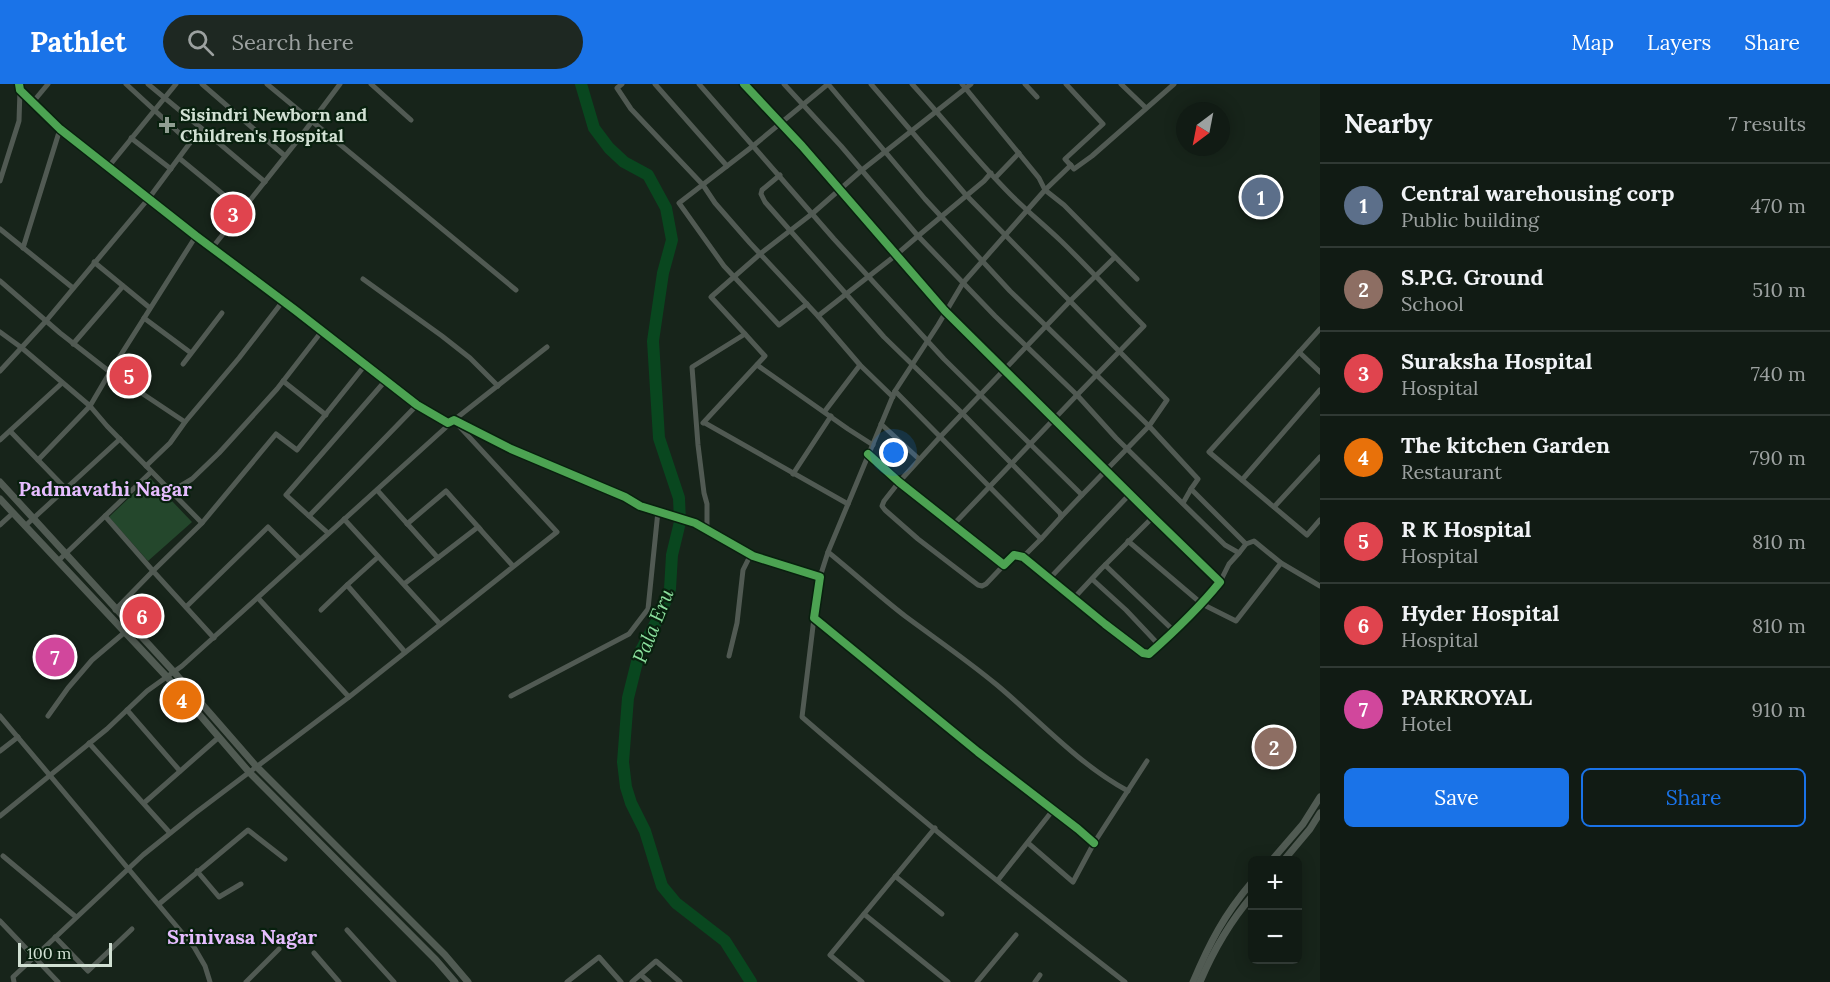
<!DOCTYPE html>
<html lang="en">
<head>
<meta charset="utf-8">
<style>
	body { margin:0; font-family:Lora,serif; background:#1e2822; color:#f1f3f6 }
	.controls { position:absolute; right:18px; bottom:18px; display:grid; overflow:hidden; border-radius:9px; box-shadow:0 3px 15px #0003 }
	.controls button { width:54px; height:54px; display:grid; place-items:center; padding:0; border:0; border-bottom:2px solid #303934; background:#111b14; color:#f1f3f6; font:30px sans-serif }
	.compass { position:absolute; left:1176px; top:18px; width:54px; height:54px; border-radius:50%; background:#111b14; box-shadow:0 3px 15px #0003; rotate:212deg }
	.scale { position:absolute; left:18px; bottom:15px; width:94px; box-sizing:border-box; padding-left:6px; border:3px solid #d1e0d3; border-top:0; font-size:16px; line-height:21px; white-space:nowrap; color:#d1e0d3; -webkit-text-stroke:4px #08200e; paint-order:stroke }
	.you { position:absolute; left:894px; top:369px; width:21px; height:21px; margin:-15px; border:4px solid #fff; border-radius:50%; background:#1a73e8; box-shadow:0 0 0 9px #1a73e833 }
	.badge { display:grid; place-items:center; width:39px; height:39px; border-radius:50%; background:#1a73e8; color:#fff; font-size:20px; font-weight:700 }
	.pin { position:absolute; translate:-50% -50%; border:3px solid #fff; box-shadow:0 2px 6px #0006 }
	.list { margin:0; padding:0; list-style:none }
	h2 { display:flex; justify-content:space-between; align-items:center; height:78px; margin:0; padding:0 24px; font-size:26px }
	h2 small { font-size:20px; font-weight:400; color:#9ca1a0 }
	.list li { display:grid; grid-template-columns:39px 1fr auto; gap:18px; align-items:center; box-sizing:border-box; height:84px; padding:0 24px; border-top:2px solid #303934 }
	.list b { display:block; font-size:22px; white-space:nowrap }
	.list p { margin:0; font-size:20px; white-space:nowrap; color:#9ca1a0 }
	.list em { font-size:20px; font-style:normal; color:#9ca1a0 }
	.actions { display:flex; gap:12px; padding:18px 24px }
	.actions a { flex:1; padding:14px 0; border:2px solid #1a73e8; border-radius:9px; text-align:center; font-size:21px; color:#1a73e8 }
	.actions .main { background:#1a73e8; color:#fff }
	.icon { flex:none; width:33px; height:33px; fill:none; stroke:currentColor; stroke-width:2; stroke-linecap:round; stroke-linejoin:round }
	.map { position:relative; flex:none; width:1320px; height:898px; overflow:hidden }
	header { display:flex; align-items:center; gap:36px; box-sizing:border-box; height:84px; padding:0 30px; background:#1a73e8; color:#fff }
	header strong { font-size:28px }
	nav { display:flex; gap:33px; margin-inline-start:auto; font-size:21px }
	.search { width:420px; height:54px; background:#1e2822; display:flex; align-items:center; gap:15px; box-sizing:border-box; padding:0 21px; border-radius:33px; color:#9ca1a0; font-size:22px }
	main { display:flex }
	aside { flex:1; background:#111b14 }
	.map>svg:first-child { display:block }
	.green { fill:#24472c }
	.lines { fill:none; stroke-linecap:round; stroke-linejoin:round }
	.river { stroke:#09471f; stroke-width:12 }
	.street { stroke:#515a53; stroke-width:5 }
	.secondary { stroke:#515b53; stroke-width:7 }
	.cycleway-casing { stroke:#08200e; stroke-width:11 }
	.cycleway { stroke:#4ca352; stroke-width:8 }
	.poi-dot { fill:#909e92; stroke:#08200e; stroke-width:2 }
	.labels { text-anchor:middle; stroke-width:4.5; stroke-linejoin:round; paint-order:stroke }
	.poi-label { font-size:18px; font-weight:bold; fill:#d1e0d3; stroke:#08200e; text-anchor:start }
	.neighbourhood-label { font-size:20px; font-weight:bold; fill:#e6bdff; stroke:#08200e }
	.water-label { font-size:20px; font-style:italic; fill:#8bdf9d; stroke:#08200e }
</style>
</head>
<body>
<header>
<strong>Pathlet</strong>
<div class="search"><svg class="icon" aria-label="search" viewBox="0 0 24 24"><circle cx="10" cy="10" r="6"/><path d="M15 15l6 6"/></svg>Search here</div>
<nav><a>Map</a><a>Layers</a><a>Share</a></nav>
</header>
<main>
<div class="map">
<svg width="1320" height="898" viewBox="0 0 1320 898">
	<rect width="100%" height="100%" fill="#17241a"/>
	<polygon class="green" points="150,394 192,438 148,477 109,433"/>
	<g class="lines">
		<polyline class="river" points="581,0 594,44 609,64 624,78 648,91 666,124 672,156 663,189 653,257 659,354 679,414 680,438 672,471 670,505 661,529 639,570 628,614 623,678 626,703 631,719 645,747 662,802 676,819 725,857 751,898"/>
		<g class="street">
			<polyline points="19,0 20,6 60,45 196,152 295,226 417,321 448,339 454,336 511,365 625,413 640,422 695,439 753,472 820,493 814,534 978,668 1078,745 1094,759"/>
			<polyline points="126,0 190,59"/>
			<polyline points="148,0 201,44"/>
			<polyline points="202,0 285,72"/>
			<polyline points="267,0 516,206"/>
			<polyline points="371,0 411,36"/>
			<polyline points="622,0 617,4 631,25 703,101 715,119 750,159 818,232 896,171 918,152 841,62 784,0"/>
			<polyline points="655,0 727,82"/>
			<polyline points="699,0 834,155 944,275 1082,411 1149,342 1010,207 925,115 828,0"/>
			<path d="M744,0L802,62L945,227L1153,433L1220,498C1199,524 1175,547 1149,570L1143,569L1105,540L1023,473L1014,471L1004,481L899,398L868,370"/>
			<polyline points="871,0 966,111 1167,316 1149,342 1198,395 1191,405 1246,460 1254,457 1281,479 1320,502"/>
			<path d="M912,0C945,36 975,75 1010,110C1026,126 1044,141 1061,157C1089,184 1116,214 1144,242L1077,311L995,232L918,152L984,97L991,89"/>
			<polyline points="962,0 1039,94 1045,106 1064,121 1137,195"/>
			<polyline points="1025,0 1037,13"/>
			<polyline points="1066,0 1103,40 1065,75 1074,85 1092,72 1174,0"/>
			<polyline points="1121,0 1146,24"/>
			<polyline points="33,18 48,0"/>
			<polyline points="131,54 171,85"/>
			<polyline points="179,74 242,126"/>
			<polyline points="109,82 176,0"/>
			<polyline points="780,91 762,106 761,110 765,118 884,253 962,329 1060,429 1061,433 1041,455"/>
			<polyline points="995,94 1019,69"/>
			<polyline points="0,97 19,37 20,6"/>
			<polyline points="0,145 73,204"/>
			<polyline points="23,164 60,45"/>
			<polyline points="212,164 298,56 340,0"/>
			<polyline points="94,178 150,224"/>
			<polyline points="363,195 442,252 470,274 498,302"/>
			<polyline points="0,197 60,249 110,288 90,322 22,264 0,248"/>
			<polyline points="807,220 779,241 724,182 679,119 753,62 828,0"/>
			<polyline points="818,232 860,281 893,313"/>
			<polyline points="144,234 191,269"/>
			<polyline points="1320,245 1209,368 1307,451 1320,436"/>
			<polyline points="73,260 123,202"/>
			<polyline points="1299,268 1320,288"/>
			<polyline points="183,280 222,229"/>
			<polyline points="757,281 848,345 873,361"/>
			<polyline points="0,287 46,237 149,114 201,44 265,98"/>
			<polyline points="283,297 326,331"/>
			<polyline points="895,307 1041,455 1023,473"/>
			<polyline points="825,327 860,281"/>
			<polyline points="185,338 239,274 283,217"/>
			<polyline points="703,339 765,272 745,250"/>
			<polyline points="705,339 848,420"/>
			<polyline points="881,340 919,375"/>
			<polyline points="10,347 66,405"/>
			<polyline points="0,356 62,299"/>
			<polyline points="38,376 90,322 107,342 202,439 153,487 214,554"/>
			<polyline points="146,382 170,359 185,338 110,288 196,152"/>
			<polyline points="793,390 831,332"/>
			<polyline points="1242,396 1320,306"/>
			<polyline points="377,406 438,474"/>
			<polyline points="172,407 192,395 219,369 277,305 322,247"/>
			<polyline points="1183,419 1191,405"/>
			<polyline points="1274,423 1320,373"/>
			<polyline points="105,432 153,487 115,526"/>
			<polyline points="309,432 286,411 386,296"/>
			<polyline points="1061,433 1082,411"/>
			<polyline points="344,435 439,539"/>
			<polyline points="202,439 276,350 297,366 366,280"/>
			<polyline points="407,440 446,407 480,445"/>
			<polyline points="0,441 13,429"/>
			<polyline points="953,441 1077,311 1116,354 1225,461 1239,469 1246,460"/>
			<polyline points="25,442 120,355"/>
			<polyline points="707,446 707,420 704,409 698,361 692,283 745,250 711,213 760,170 813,129 862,86 971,0"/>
			<polyline points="328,449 309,432 417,321"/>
			<polyline points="1128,457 1202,520 1236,537 1281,479"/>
			<polyline points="828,468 895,307 938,241 963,199 1045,106 1071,81"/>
			<polyline points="378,473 347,501 405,568"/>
			<polyline points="58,477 151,388"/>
			<polyline points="1004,481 986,500 982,502 978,501 918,455 885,426 882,422 884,417 899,398 940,353 1070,217 1115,173"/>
			<polyline points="1105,481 1174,547"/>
			<path d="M820,493L828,468C854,489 879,512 905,532C936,555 967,576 997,601C1040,637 1078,680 1128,707"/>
			<polyline points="1049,495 1130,410"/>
			<polyline points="1092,495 1126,526 1159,561"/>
			<polyline points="1220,498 1229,480 1239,469"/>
			<polyline points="404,500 478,443 513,482"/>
			<polyline points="258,514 349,613"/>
			<polyline points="1073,515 1101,485 1153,433"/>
			<polyline points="186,523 268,443 300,475"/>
			<polyline points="321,526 347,501"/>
			<path d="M814,534L802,633C907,724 1015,813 1125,898"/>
			<polyline points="729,572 737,539 743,486 751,470"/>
			<polyline points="511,612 629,550 648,525 658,427"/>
			<polyline points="127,626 180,687"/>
			<polyline points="0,632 194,863 205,882 210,898"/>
			<polyline points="48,632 68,604 92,576 125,548"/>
			<polyline points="89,659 170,749"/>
			<polyline points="0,667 18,653"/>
			<polyline points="144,719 219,653"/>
			<polyline points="0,732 107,645 147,607 182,582 454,336 547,263"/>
			<polyline points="1028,759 1073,798 1094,759 1147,677"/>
			<polyline points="3,772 76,833"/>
			<polyline points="197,787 219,813 241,800"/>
			<polyline points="895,792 942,830"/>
			<polyline points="998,796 1053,726"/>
			<polyline points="159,820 248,746 285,775"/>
			<polyline points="864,830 948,898"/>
			<polyline points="0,837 58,898"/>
			<polyline points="347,846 394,898"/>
			<polyline points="55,853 88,887 132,845"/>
			<polyline points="314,869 339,898"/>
			<polyline points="641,891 649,898"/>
			<polyline points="14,898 13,893 143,771 194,730 349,613 557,448 459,342"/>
			<polyline points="246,898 279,865"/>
			<polyline points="567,898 599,873 621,898"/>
			<polyline points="632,898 656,877 680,898"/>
			<polyline points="862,898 830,871 935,744"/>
			<polyline points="977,898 1016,851"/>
			<polyline points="1035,898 1040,891"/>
		</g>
		<g class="secondary">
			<polyline points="0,398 174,588 256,682 445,871 468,898"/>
			<polyline points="0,415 167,593 249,688 436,876 455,898"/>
			<polyline points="1272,776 1303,740 1320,713"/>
			<polyline points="1284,776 1310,745 1320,729"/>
			<path d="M1193,898C1210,858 1224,831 1252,798"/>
			<path d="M1200,898C1214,865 1229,839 1252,812"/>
		</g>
		<g class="cycleway-casing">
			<g id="cycleway">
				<polyline points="19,0 20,6 60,45 196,152 295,226 417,321 448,339 454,336 511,365 625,413 640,422 695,439 753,472 820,493 814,534 978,668 1078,745 1094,759"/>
				<path d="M744,0L802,62L945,227L1153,433L1220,498C1199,524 1175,547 1149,570L1143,569L1105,540L1023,473L1014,471L1004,481L899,398L868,370"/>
			</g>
		</g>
		<use href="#cycleway" class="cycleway"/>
	</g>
	<path class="poi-dot" d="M164 32h6v6h6v6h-6v6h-6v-6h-6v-6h6z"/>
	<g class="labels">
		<g class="poi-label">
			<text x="180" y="37">Sisindri Newborn and<tspan x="180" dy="21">Children's Hospital</tspan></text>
		</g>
		<g class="neighbourhood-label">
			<text x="105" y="412">Padmavathi Nagar</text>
			<text x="242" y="860">Srinivasa Nagar</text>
		</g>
		<g class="water-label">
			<text transform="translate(653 542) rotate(-68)" y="7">Pala Eru</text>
		</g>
	</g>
</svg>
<div class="controls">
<button>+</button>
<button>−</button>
</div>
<svg class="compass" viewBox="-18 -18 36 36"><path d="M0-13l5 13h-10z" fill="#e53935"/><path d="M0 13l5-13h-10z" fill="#9ca1a0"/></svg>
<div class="scale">100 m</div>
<div class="you"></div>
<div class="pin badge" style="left:1261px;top:113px;background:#5c6f8a">1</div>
<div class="pin badge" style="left:1274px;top:663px;background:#8d6e63">2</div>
<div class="pin badge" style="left:233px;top:130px;background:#e0444e">3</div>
<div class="pin badge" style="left:182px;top:616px;background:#e8710a">4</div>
<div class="pin badge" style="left:129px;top:292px;background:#e0444e">5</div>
<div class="pin badge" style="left:142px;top:532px;background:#e0444e">6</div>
<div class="pin badge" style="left:55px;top:573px;background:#d1479c">7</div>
</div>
<aside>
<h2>Nearby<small>7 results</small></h2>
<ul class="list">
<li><span class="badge" style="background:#5c6f8a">1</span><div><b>Central warehousing corp</b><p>Public building</p></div><em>470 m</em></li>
<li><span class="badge" style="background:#8d6e63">2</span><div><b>S.P.G. Ground</b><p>School</p></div><em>510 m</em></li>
<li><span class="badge" style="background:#e0444e">3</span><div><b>Suraksha Hospital</b><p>Hospital</p></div><em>740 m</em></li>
<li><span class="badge" style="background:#e8710a">4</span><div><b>The kitchen Garden</b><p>Restaurant</p></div><em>790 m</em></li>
<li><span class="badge" style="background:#e0444e">5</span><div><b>R K Hospital</b><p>Hospital</p></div><em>810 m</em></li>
<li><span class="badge" style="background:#e0444e">6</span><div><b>Hyder Hospital</b><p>Hospital</p></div><em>810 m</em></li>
<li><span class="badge" style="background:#d1479c">7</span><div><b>PARKROYAL</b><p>Hotel</p></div><em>910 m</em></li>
</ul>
<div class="actions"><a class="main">Save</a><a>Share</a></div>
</aside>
</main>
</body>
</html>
